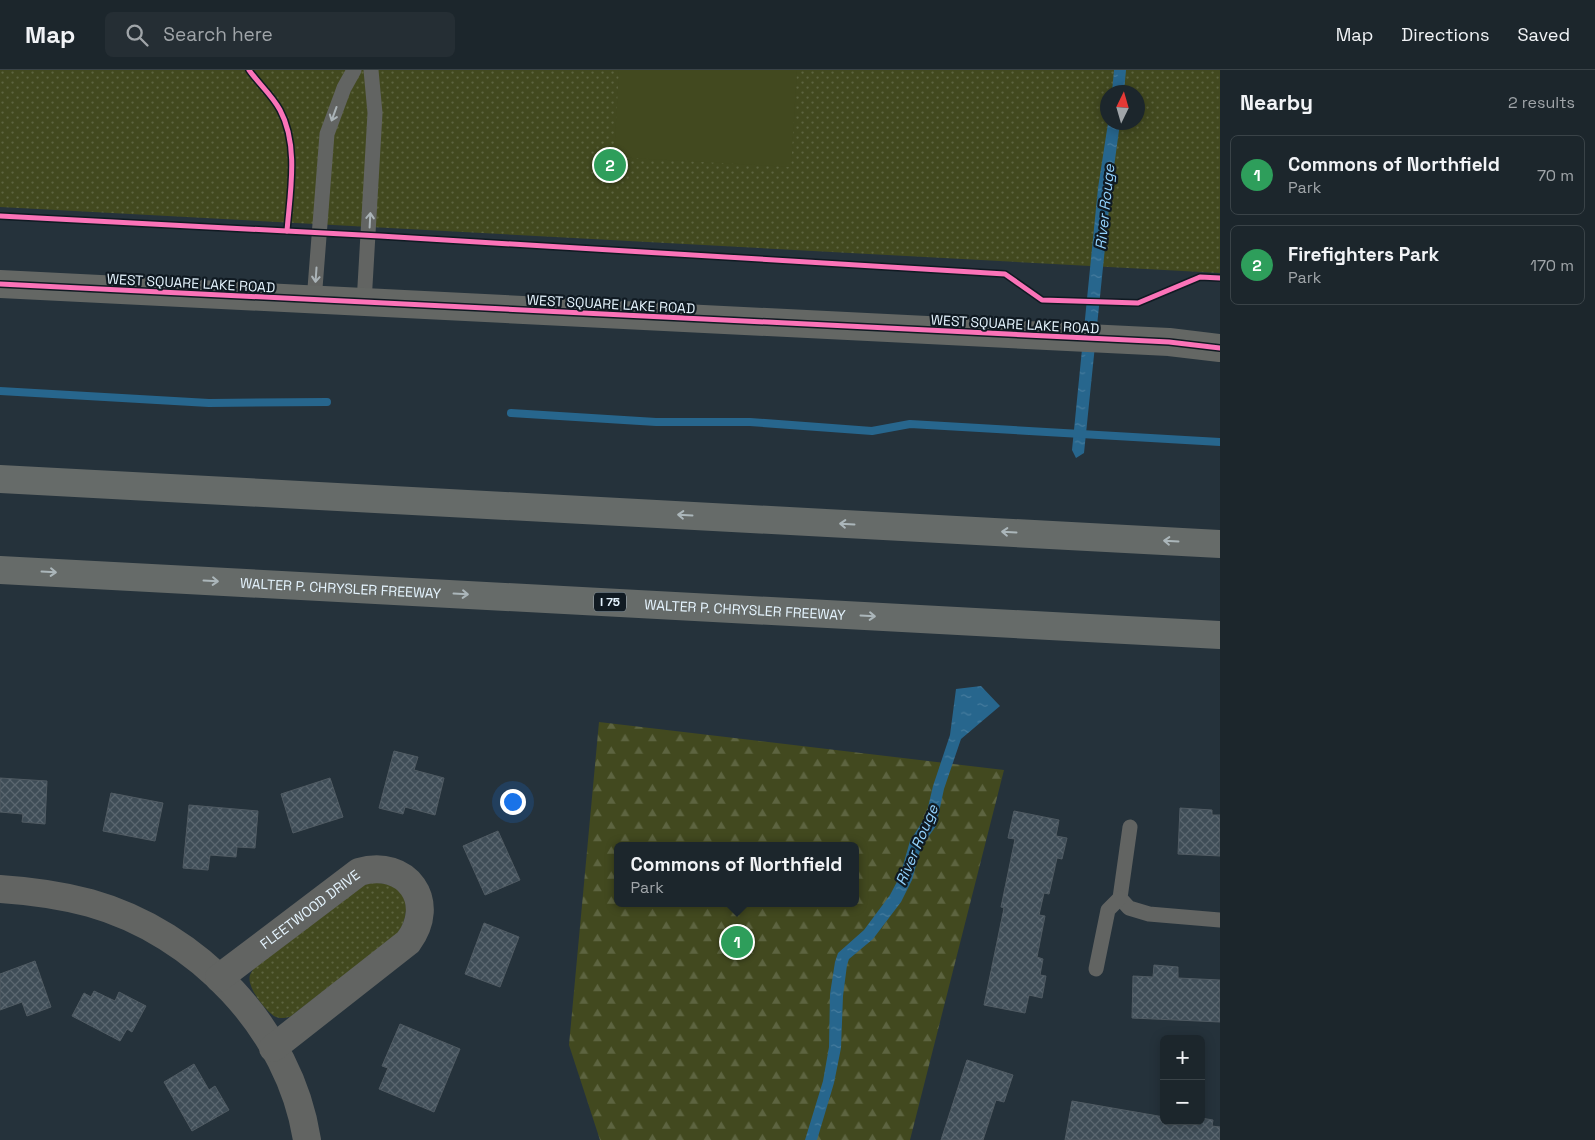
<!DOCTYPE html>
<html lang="en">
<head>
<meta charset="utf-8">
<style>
	body { margin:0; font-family:"Space Grotesk",sans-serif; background:#252e34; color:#f1f3f6 }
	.controls { position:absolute; right:15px; bottom:15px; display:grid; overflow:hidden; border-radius:8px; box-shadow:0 2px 12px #0003 }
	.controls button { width:45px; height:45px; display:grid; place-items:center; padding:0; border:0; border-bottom:1px solid #3a4348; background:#1c262c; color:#f1f3f6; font:25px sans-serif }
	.compass { position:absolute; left:1100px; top:15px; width:45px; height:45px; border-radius:50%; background:#1c262c; box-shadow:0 2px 12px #0003; rotate:5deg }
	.you { position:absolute; left:512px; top:731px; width:18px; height:18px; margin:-12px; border:4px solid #fff; border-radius:50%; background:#1a73e8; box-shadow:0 0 0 8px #1a73e833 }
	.badge { display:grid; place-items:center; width:32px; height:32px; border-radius:50%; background:#8bbbb9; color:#fff; font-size:16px; font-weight:700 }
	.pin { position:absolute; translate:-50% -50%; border:2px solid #fff; box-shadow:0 1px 5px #0006 }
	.popup { position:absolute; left:614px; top:772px; width:245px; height:65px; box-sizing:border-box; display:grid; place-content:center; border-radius:8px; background:#1c262c; filter:drop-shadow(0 1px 4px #0005); font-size:16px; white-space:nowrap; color:#a0a5a9 }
	.popup b { font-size:19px; color:#f1f3f6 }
	.popup::after { content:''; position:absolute; left:50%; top:100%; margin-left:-10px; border:10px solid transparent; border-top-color:#1c262c }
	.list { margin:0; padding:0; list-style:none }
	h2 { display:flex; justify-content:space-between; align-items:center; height:65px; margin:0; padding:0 20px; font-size:21px }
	h2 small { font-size:16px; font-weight:400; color:#a0a5a9 }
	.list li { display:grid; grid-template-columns:32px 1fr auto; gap:15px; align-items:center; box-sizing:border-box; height:80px; margin:0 10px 10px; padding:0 10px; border:1px solid #3a4348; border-radius:8px }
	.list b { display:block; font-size:19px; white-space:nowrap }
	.list p { margin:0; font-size:16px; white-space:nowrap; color:#a0a5a9 }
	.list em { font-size:16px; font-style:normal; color:#a0a5a9 }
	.icon { flex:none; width:28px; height:28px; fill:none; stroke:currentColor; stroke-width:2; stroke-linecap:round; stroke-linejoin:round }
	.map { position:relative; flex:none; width:1220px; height:1070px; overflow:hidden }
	header { display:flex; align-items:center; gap:30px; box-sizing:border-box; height:70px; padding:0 25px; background:#1c262c; border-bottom:1px solid #3a4348 }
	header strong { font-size:24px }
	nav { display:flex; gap:28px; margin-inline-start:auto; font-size:18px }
	.search { width:350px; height:45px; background:#252e34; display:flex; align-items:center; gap:12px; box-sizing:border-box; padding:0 18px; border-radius:8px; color:#a0a5a9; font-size:19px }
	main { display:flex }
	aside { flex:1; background:#1c262c }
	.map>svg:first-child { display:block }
	.grass { fill:url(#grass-dots); fill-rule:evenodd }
	.forest { fill:url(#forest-firs); fill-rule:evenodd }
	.pitch { fill:#42491f }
	.water { fill:url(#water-ripples) }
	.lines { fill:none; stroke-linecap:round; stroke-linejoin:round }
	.stream { stroke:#27668d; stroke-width:8 }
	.building { fill:url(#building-cross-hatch); stroke:#505b63 }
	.service { stroke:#626462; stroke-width:15 }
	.minor { stroke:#626462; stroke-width:28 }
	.secondary { stroke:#646764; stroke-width:28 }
	.motorway { stroke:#666b69; stroke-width:28 }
	.cycleway-casing { stroke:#101a22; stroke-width:8 }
	.cycleway { stroke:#fb73b8; stroke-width:5 }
	.oneway { stroke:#aab3b7 }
	.oneway2 { stroke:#abb6ba }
	.labels { text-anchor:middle; stroke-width:4.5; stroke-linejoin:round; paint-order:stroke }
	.shield { fill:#101a22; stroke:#a4b2bb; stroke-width:1 }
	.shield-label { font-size:12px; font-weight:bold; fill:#e4f3fd }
	.street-label { font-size:14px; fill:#e4f3fd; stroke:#101a22 }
	.water-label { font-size:15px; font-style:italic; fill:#92d1fc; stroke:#101a22 }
</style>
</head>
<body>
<header>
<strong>Map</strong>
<div class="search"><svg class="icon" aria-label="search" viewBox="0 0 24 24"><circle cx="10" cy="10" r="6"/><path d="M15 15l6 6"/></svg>Search here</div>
<nav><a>Map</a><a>Directions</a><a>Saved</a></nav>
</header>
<main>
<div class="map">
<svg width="1220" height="1070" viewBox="0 0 1220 1070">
	<defs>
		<pattern id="grass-dots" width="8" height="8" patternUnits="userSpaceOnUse" patternTransform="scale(1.25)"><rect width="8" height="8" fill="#42491f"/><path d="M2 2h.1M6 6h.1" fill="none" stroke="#5d6440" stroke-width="1.8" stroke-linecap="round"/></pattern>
		<pattern id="forest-firs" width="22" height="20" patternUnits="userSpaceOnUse" patternTransform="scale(1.25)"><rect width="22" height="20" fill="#42491f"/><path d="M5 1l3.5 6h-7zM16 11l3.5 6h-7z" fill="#5d6440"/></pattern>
		<pattern id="water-ripples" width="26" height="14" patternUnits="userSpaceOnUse" patternTransform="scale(1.25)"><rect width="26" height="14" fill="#27668d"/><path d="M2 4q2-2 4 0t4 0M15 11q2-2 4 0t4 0" fill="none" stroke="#467c9e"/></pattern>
		<pattern id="building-cross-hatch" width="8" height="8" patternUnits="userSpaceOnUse" patternTransform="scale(1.25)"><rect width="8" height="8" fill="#3f4d57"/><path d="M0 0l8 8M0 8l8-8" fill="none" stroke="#5b6770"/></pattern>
	</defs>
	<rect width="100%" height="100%" fill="#25323b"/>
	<g class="grass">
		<path d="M0,0H1220V203L0,137ZM1108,22H1138V52H1108Z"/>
		<path d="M371,812C377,813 385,813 391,815C412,823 408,850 397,864L290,947C284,948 279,949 274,946C265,940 246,916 250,905C251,902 253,900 254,898L360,817Z"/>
	</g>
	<path class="forest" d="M599,652L1004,700L910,1070H600L569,975ZM618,776H856V833H618Z"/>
	<polygon class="pitch" points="619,0 797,0 791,97 614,87"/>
	<g class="water">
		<polygon points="1114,0 1126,0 1124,22 1112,22"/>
		<polygon points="1108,53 1120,53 1111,119 1084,383 1076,388 1072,380 1098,118"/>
		<polygon points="981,616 1000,636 961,669 944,719 936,756 921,777 912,810 901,832 873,869 849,889 847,895 843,926 841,978 834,1013 817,1070 805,1070 823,1011 829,977 830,924 835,892 838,883 864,860 890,825 900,806 910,771 926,746 933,716 950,665 956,619"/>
	</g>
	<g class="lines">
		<g class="stream">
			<polyline points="0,321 209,333 327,332"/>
			<polyline points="511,343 656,352 750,352 872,361 910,354 1220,372"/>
		</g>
	</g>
	<g class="building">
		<polygon points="394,681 418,687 414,700 444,708 435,745 405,737 403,744 379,738"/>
		<polygon points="0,708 47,711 45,754 22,752 23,744 0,742"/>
		<polygon points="330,708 343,747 293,763 281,724"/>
		<polygon points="111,723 163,733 155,771 103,761"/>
		<polygon points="189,735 258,741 255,778 237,777 236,787 210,785 208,800 183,798"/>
		<polygon points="1180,738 1212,740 1212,745 1220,745 1220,786 1178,784"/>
		<polygon points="1014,741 1059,750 1056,766 1067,768 1062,789 1057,788 1049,824 1044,823 1039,845 1045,846 1037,887 1043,889 1040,905 1046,906 1042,928 1029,925 1025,943 984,935 1004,838 1001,837 1015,769 1008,768"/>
		<polygon points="498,761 520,810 485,825 463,776"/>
		<polygon points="484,853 519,867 500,917 465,904"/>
		<polygon points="35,891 51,937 27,946 22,932 0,940 0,904"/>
		<polygon points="1154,895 1178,897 1178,908 1220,910 1220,952 1132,948 1133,906 1153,907"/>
		<polygon points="94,921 115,931 119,922 146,936 132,962 127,959 120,971 72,946 84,923 91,927"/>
		<polygon points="400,954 460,979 434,1042 379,1019 388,998 382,996"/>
		<polygon points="967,990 1013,1005 1004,1032 996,1030 983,1070 941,1070"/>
		<polygon points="194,994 209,1020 215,1016 229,1040 192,1061 164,1012"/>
		<polygon points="1072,1031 1164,1047 1164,1051 1201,1051 1201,1048 1213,1050 1212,1056 1220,1057 1220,1070 1065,1070"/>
	</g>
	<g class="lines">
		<g class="service">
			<polyline points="314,231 327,64 344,18 354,0"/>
			<polyline points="364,233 375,43 371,0"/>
			<polyline points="1130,757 1120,828 1129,838 1149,844 1220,850"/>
			<polyline points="1096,899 1108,840 1120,828"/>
		</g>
		<g class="minor">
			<path d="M0,819C31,821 60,825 90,833C197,863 290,959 307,1070"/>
			<path id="s1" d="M219,908L359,802C407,788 438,832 408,872L273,978"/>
		</g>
		<polyline class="secondary" points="0,214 1169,272 1220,278"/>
		<g class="motorway">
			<polyline points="0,409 1220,474"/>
			<path id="s2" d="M0,500L1220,565"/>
		</g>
		<g class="cycleway-casing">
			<g id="cycleway">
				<path d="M249,0C258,13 272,25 280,40C299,75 290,123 287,161"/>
				<polyline points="0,146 380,166 1005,204 1042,230 1138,233 1200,207 1220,208"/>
				<polyline points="0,214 1169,272 1220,278"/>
			</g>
		</g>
		<use href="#cycleway" class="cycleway"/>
	</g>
	<defs><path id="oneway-shaft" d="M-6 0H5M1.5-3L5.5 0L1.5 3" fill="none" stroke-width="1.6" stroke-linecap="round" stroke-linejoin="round" transform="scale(1.25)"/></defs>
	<g class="oneway">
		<use href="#oneway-shaft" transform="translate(334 44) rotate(110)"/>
		<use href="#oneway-shaft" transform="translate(370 150) rotate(-87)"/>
		<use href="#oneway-shaft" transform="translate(316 205) rotate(94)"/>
	</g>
	<g class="oneway2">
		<use href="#oneway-shaft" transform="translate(685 445) rotate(-177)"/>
		<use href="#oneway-shaft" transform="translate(847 454) rotate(-177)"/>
		<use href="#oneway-shaft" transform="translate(1009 462) rotate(-177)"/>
		<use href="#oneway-shaft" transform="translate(1171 471) rotate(-177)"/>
		<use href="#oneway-shaft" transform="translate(49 502) rotate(3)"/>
		<use href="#oneway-shaft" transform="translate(211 511) rotate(3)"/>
		<use href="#oneway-shaft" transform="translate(461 524) rotate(3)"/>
		<use href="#oneway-shaft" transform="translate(868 546) rotate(3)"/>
	</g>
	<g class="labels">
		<rect class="shield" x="594" y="522.5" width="32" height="19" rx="4"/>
		<g class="shield-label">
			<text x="610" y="536">I 75</text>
		</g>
		<g class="street-label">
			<text transform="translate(191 213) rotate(3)" y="5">WEST SQUARE LAKE ROAD</text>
			<text transform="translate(611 234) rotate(3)" y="5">WEST SQUARE LAKE ROAD</text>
			<text transform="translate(1015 254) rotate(3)" y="5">WEST SQUARE LAKE ROAD</text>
			<text dy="5" stroke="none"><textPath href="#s2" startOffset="341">WALTER P. CHRYSLER FREEWAY</textPath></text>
			<text dy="5" stroke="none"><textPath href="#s2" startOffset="746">WALTER P. CHRYSLER FREEWAY</textPath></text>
			<text dy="5" stroke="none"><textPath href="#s1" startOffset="114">FLEETWOOD DRIVE</textPath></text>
		</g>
		<g class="water-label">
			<text transform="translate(1105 137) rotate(-84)" y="5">River Rouge</text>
			<text transform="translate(917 775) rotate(-67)" y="5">River Rouge</text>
		</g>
	</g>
</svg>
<div class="controls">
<button>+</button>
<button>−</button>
</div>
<svg class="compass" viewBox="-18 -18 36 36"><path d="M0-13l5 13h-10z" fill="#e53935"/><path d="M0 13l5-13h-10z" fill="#a0a5a9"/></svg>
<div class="you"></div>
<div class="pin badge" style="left:737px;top:872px;background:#2e9e5b">1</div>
<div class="popup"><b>Commons of Northfield</b>Park</div>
<div class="pin badge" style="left:610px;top:95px;background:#2e9e5b">2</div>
</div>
<aside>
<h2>Nearby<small>2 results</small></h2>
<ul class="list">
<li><span class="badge" style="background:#2e9e5b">1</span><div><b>Commons of Northfield</b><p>Park</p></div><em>70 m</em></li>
<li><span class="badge" style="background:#2e9e5b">2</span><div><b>Firefighters Park</b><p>Park</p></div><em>170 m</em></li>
</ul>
</aside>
</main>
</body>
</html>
